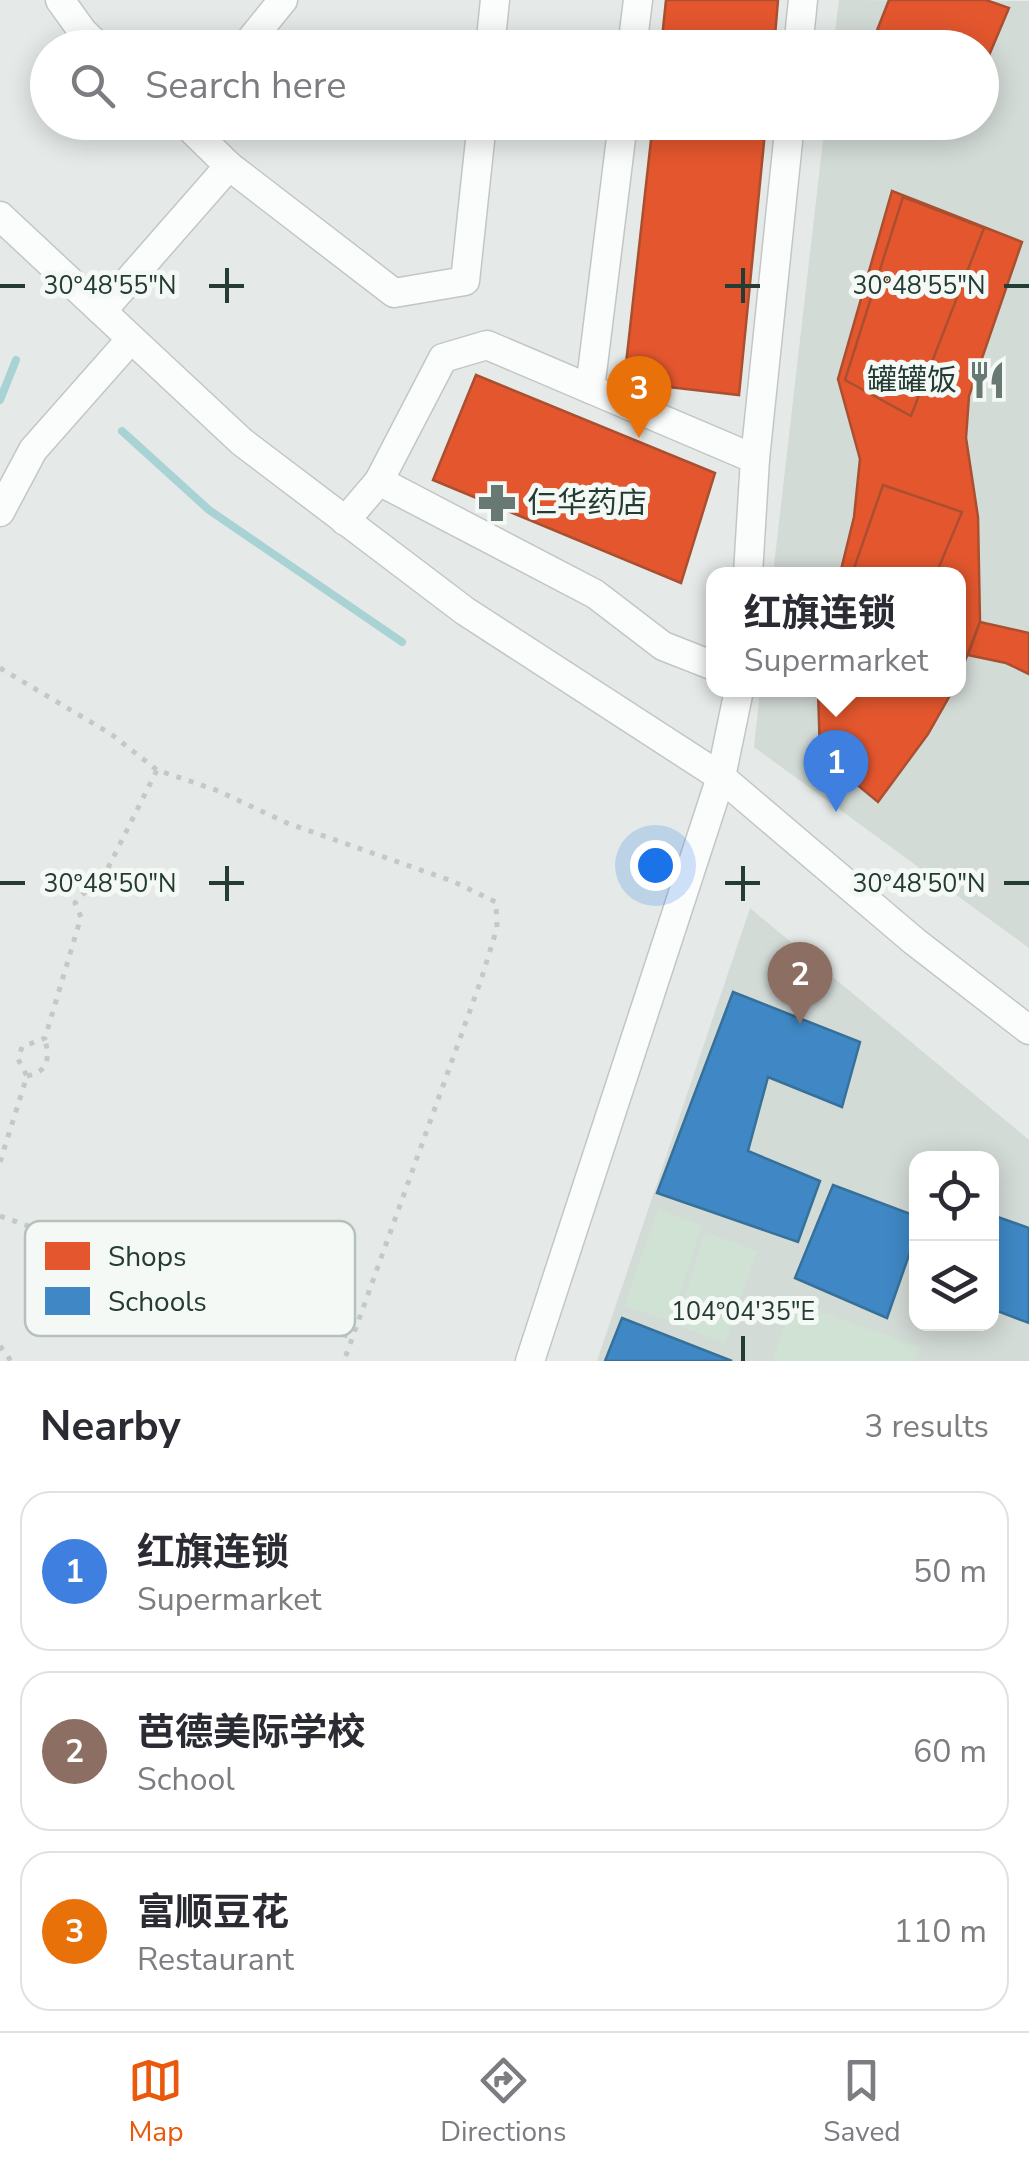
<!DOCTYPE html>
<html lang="en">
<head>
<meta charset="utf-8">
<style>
	body { margin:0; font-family:"Nunito Sans","Noto Sans SC",sans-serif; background:#f7f7f7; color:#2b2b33 }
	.controls { position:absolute; right:30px; bottom:30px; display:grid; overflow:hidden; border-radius:20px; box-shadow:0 5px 25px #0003 }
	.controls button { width:90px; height:90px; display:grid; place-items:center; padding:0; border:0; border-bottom:2px solid #e1e1e2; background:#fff; color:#2b2b33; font:50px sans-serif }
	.you { position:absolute; left:655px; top:865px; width:35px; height:35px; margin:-25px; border:8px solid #fff; border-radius:50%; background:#1a73e8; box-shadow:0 0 0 15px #1a73e833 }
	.badge { display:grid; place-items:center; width:65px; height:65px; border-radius:50%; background:#ea580c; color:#fff; font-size:32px; font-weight:700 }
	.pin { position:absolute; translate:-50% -82px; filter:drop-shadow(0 2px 5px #0008) }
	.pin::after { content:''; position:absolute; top:52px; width:35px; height:30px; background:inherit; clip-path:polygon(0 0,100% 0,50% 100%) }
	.popup { position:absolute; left:706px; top:567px; width:260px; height:130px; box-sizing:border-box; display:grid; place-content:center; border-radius:20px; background:#fff; filter:drop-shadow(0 2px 8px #0005); font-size:32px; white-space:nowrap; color:#7c7c81 }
	.popup b { font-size:38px; color:#2b2b33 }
	.popup::after { content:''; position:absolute; left:50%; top:100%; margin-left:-20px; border:20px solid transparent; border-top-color:#fff }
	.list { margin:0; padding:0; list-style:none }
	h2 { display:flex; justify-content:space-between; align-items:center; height:130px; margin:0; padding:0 40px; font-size:42px }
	h2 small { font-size:32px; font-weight:400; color:#7c7c81 }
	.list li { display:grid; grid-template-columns:65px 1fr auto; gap:30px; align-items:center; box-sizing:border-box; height:160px; margin:0 20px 20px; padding:0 20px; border:2px solid #e1e1e2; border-radius:30px }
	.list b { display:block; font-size:38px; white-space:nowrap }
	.list p { margin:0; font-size:32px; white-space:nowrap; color:#7c7c81 }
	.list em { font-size:32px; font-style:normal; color:#7c7c81 }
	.icon { flex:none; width:55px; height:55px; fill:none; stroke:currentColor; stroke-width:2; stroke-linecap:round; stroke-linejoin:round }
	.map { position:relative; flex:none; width:1029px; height:1361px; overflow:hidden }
	.search { position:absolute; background:#fff; box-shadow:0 5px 25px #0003; left:30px; right:30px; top:30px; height:110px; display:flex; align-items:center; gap:25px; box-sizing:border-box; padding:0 35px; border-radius:55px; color:#7c7c81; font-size:38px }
	.sheet { height:670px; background:#fff }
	nav { display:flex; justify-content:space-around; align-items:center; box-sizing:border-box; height:140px; border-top:2px solid #e1e1e2; background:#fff; font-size:28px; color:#7c7c81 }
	nav a { display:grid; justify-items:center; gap:5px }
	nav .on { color:#ea580c }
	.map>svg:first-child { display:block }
	.built { fill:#d3dbd7; fill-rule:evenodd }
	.green { fill:#cfe2d4 }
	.shops { fill:#e4572e; stroke:#aa4f30; stroke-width:2.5 }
	.schools { fill:#3f88c5; stroke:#37719a; stroke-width:2.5 }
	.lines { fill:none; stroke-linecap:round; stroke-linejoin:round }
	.stream { stroke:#a9d2d5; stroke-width:8 }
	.minor-casing { stroke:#c2c7c5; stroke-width:31 }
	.path { stroke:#c2cac6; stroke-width:5; stroke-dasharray:5 8; stroke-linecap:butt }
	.minor { stroke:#fbfcfc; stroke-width:28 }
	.ticks { fill:none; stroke:#243c34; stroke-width:4 }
	.labels { text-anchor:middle; stroke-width:10; stroke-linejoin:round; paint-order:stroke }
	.poi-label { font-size:30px; fill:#243c34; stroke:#f4f9f6; text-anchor:end }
	.key { fill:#f4f9f6; stroke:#b6c0bc; stroke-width:2.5 }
	.key-label { font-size:28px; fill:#243c34 }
	.ticks-label { font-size:25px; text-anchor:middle; fill:#243c34; stroke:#f4f9f6; stroke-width:10; stroke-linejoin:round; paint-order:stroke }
</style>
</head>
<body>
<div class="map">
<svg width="1029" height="1361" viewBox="0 0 1029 1361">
	<rect width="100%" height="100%" fill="#e5eae8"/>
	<g class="built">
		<polygon points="839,0 1029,1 1029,948 754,747 760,690 958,690 958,574 773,574 825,123 982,122 982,48 833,47"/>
		<path d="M750,908L1029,1140V1361H597ZM916,1158H992V1324H916Z"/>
	</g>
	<g class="green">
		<polygon points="658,1209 702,1226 670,1321 624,1306"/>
		<polygon points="705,1232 757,1251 725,1343 676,1325"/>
		<polygon points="793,1302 920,1347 915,1361 772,1361"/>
	</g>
	<g class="shops">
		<polygon points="666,0 778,0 774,48 661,48"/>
		<polygon points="889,0 986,0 1009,8 982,72 982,48 870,48"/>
		<polygon points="653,122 766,122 739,395 624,382"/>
		<polygon points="892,191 1022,242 969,396 966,438 978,517 980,622 958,679 958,574 840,574 854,517 860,459 838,379"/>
		<polygon points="903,197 984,228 911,416 845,380"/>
		<polygon points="476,375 715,473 681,583 433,480"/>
		<polygon points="883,485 962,512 936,574 852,574"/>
		<polygon points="980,622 1029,633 1029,674 1006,663 968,655"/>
		<polygon points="818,690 953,690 928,734 878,802 820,754"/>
	</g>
	<g class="schools">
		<polygon points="733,992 860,1042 842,1107 768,1077 748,1151 820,1181 798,1242 657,1193"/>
		<polygon points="833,1185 916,1216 916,1235 887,1318 795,1278"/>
		<polygon points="992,1215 1029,1228 1029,1323 992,1309"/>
		<polygon points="622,1318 732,1361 605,1361"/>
	</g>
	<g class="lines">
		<g class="stream">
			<polyline points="0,400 16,360"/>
			<polyline points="122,431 209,510 402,642"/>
		</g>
		<g class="minor-casing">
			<g id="minor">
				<polyline points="60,0 83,32 100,48"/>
				<polyline points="244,48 283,0"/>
				<polyline points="490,48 495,0"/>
				<polyline points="632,48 638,0"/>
				<polyline points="798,48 803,0"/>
				<polyline points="229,166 394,293 465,281 482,122"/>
				<polyline points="0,216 242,442 465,611 721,777 914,941 1029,1030"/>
				<polyline points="102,311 229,166 184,122"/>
				<polyline points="590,389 623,122"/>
				<polyline points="379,481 595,594 663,646 714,666"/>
				<polyline points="0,512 33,450 131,339"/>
				<polyline points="345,521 379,481 443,358 487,345 755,459"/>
				<polyline points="748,574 755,459 790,122"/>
				<polyline points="530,1361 721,777 739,690"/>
			</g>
		</g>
		<g class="path">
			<polyline points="0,668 111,734 157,770 216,790 287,823 452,881 496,902 497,928 481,980 344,1361"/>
			<path d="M27,1076C50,1071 49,1058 45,1038"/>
			<polyline points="0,1162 27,1076 18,1059 22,1047 45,1038 81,917 75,903 85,892 100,884 157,770"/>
			<polyline points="0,1216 188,1282 220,1287 247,1303 350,1337"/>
			<polyline points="0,1346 11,1361"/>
		</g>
		<use href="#minor" class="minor"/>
	</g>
	<path class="ticks" d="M227,268V303M743,268V303M0,286H25M209,286H244M725,286H760M1004,286H1029M227,866V901M743,866V901M0,883H25M209,883H244M725,883H760M1004,883H1029M743,1336V1361"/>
	<defs>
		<g id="restaurant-bare" transform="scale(3)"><path d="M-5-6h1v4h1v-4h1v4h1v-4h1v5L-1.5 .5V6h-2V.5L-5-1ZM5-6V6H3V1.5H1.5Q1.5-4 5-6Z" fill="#687973" stroke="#f4f9f6" stroke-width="2.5" paint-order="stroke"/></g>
		<g id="pharmacy-bare" transform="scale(3)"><path d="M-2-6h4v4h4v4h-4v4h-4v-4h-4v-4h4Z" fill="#687973" stroke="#f4f9f6" stroke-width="2.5" paint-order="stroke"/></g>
	</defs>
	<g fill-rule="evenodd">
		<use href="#restaurant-bare" x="987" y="380"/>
		<use href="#pharmacy-bare" x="497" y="503"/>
	</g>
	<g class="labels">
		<g class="poi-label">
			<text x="957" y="390">罐罐饭</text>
			<text x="527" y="513" text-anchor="start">仁华药店</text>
		</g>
	</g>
	<rect x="25" y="1221" width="330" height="115" rx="15" class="key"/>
	<rect x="45" y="1242" width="45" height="28" fill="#e4572e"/>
	<rect x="45" y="1287" width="45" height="28" fill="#3f88c5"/>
	<g class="key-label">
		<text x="108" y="1266">Shops</text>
		<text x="108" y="1311">Schools</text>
	</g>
	<g class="ticks-label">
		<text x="110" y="294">30°48'55"N</text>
		<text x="919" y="294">30°48'55"N</text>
		<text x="110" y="892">30°48'50"N</text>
		<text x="919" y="892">30°48'50"N</text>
		<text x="743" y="1320">104°04'35"E</text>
	</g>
</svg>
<div class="controls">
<button><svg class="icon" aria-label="locate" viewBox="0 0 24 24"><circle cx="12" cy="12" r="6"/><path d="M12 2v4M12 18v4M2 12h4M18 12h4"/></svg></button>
<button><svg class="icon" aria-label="layers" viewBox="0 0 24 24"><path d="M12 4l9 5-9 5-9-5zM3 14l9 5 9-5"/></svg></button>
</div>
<div class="you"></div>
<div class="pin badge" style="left:836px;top:812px;background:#3f7fe0">1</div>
<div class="popup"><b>红旗连锁</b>Supermarket</div>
<div class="pin badge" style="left:800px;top:1024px;background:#8d6e63">2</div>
<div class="pin badge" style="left:639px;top:438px;background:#e8710a">3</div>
<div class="search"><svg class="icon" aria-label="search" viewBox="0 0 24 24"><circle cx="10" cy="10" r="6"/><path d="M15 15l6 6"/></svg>Search here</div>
</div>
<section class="sheet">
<h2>Nearby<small>3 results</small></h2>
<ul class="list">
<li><span class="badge" style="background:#3f7fe0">1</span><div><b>红旗连锁</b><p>Supermarket</p></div><em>50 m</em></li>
<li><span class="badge" style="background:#8d6e63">2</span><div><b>芭德美际学校</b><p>School</p></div><em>60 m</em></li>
<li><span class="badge" style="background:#e8710a">3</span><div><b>富顺豆花</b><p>Restaurant</p></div><em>110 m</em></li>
</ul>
</section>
<nav>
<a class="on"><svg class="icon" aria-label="map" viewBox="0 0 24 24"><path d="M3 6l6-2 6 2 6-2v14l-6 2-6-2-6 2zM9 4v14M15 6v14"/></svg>Map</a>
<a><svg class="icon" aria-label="directions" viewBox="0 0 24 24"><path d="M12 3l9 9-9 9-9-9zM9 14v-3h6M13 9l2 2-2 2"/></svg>Directions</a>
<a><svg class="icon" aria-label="saved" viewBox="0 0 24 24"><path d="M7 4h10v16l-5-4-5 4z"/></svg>Saved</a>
</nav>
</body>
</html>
